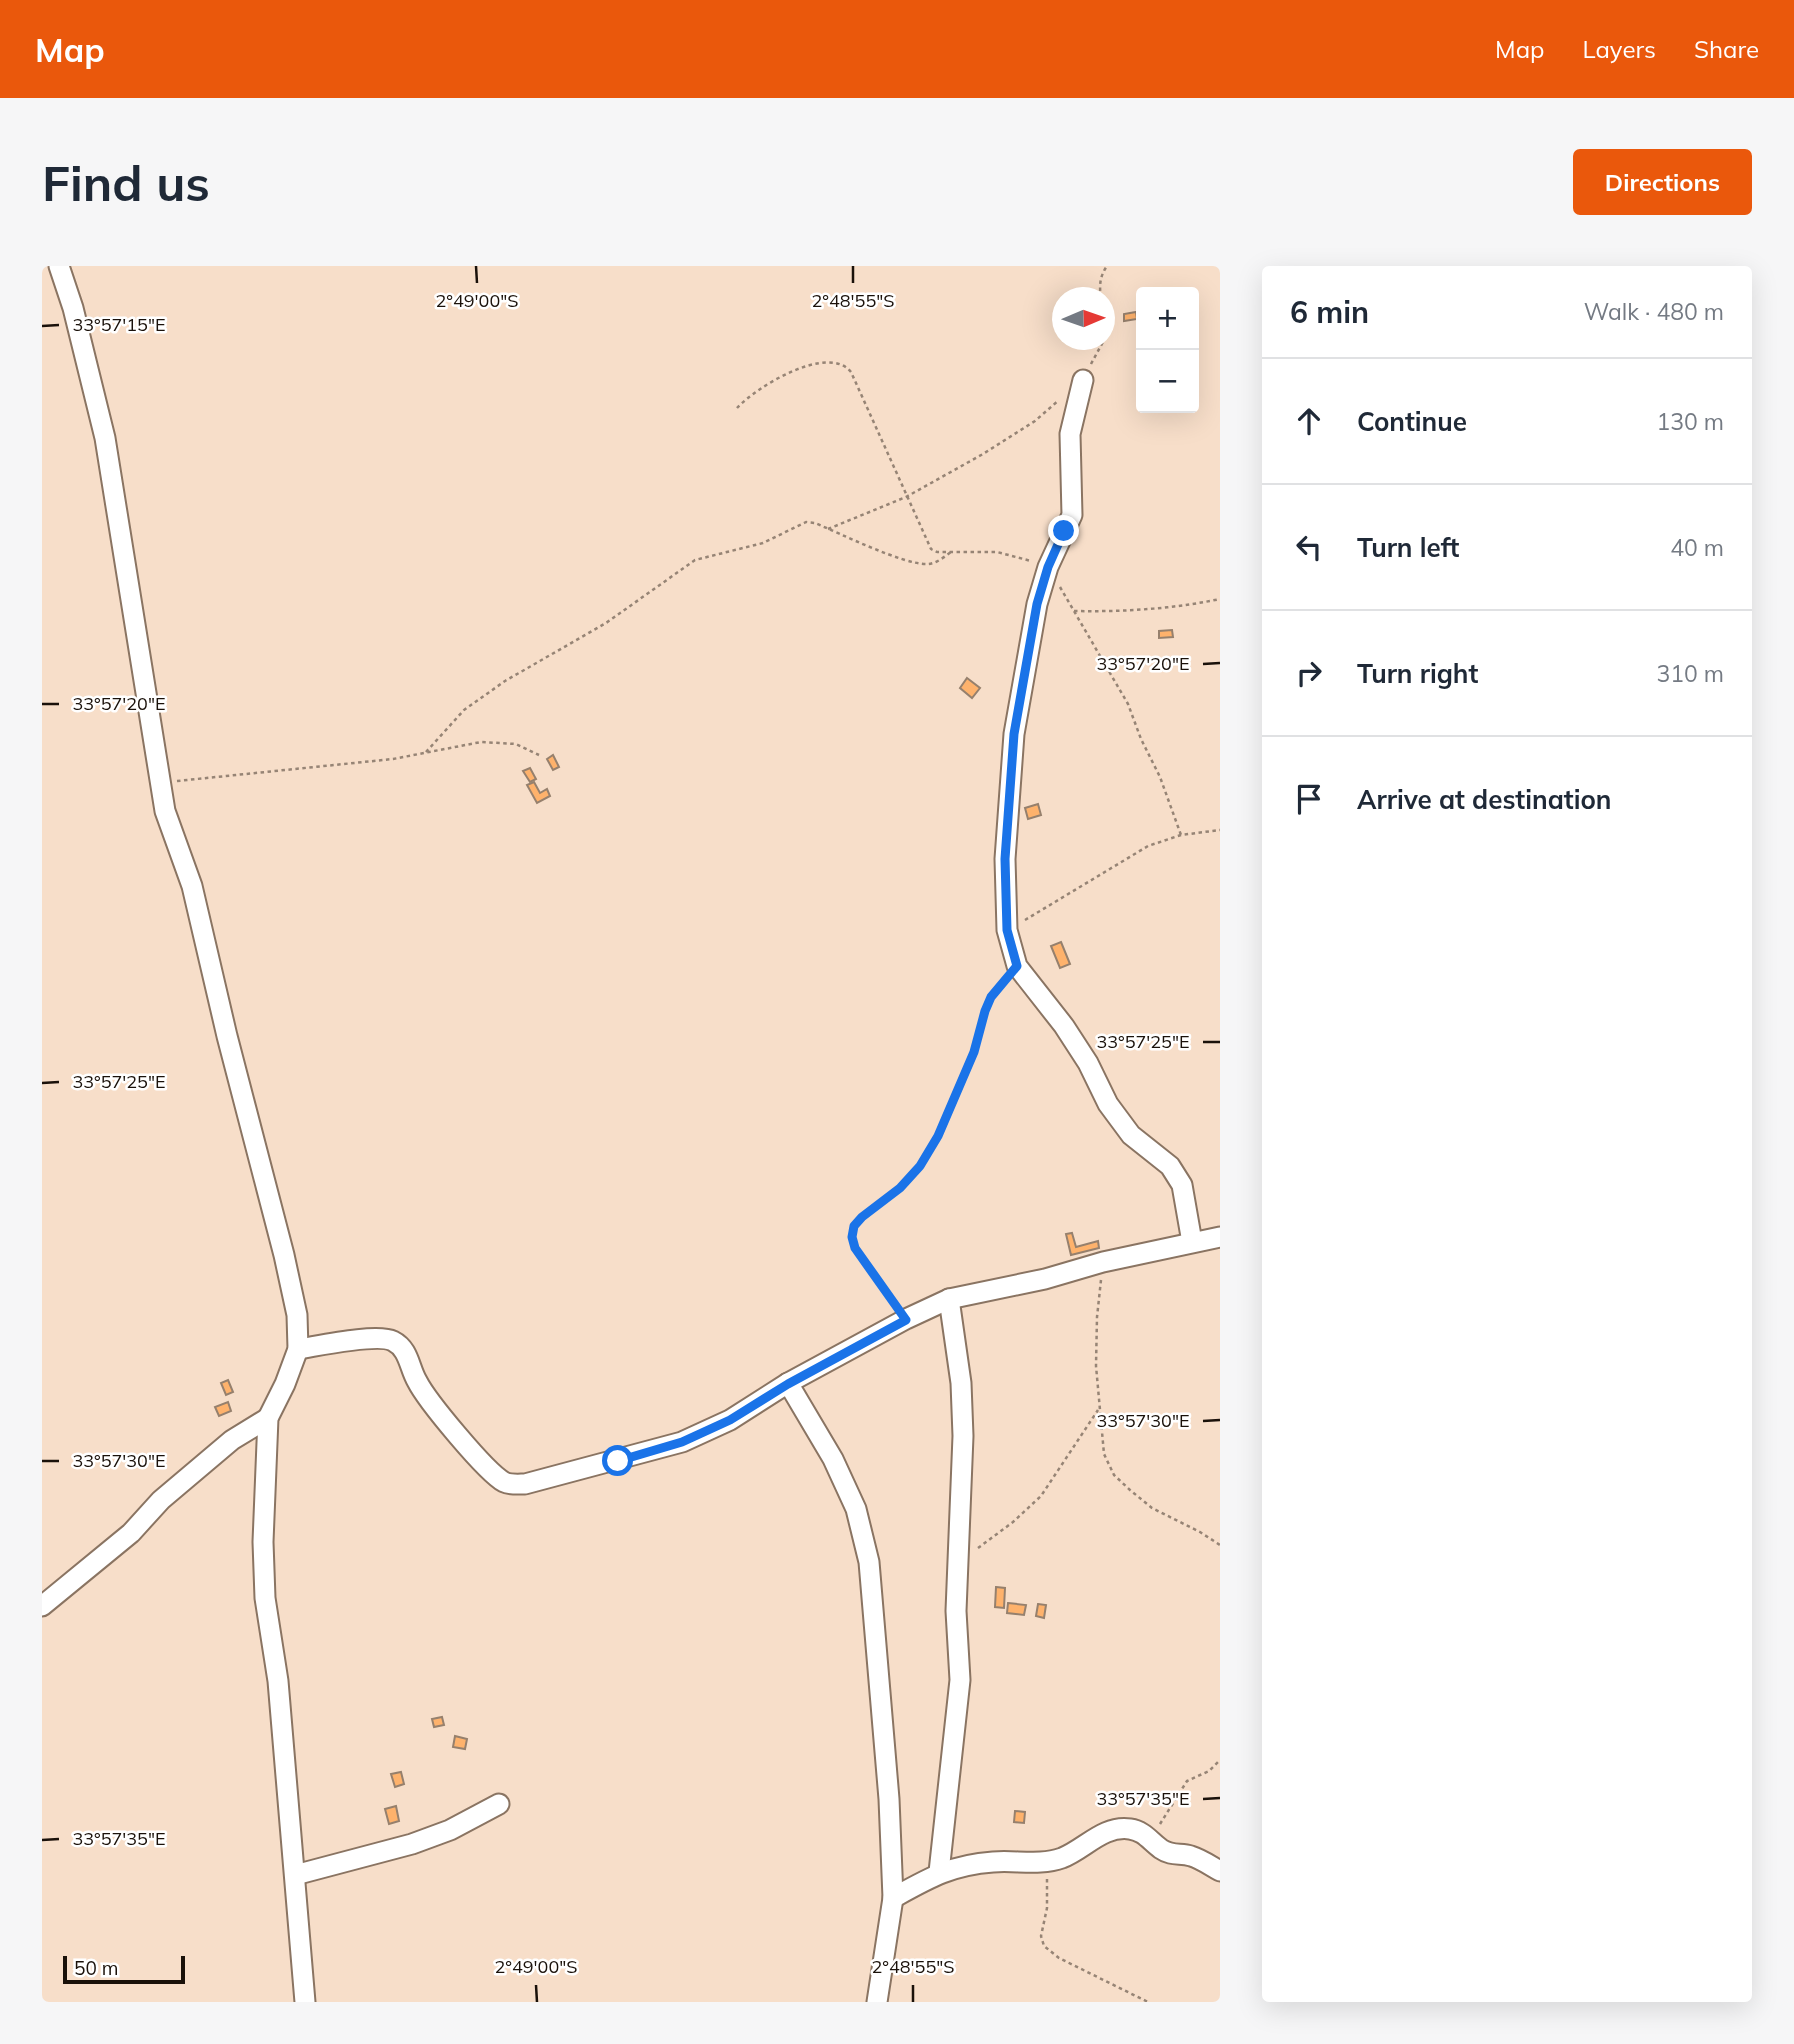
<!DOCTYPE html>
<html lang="en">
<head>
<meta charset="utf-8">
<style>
	body { margin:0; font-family:Mulish,sans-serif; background:#f6f6f7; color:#1f2937 }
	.controls { position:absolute; right:21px; top:21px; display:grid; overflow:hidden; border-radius:7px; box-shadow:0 7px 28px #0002 }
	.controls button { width:63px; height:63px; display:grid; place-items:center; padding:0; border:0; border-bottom:2px solid #e0e1e3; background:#fff; color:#1f2937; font:35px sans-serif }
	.compass { position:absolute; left:1010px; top:21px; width:63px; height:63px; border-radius:50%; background:#fff; box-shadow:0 7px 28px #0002; rotate:88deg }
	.scale { position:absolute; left:21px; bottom:18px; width:122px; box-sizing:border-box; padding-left:7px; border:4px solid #1a110a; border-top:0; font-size:19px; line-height:24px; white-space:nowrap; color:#1a110a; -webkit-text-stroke:5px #fff; paint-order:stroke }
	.stop { position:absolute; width:21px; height:21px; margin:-16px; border:5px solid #1a73e8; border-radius:50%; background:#fff }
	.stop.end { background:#1a73e8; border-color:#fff; box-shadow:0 2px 7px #0008 }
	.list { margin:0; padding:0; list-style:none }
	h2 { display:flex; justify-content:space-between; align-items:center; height:91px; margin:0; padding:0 28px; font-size:30px }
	h2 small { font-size:23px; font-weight:400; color:#747a83 }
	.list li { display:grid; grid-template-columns:46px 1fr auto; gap:21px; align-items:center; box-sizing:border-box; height:126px; padding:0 28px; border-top:2px solid #e0e1e3 }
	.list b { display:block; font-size:26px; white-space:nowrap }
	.list em { font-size:23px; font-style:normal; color:#747a83 }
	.icon { flex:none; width:38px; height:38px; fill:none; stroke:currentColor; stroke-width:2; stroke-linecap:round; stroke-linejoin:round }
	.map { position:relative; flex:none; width:1178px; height:1736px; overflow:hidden; border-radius:7px }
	header { display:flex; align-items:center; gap:42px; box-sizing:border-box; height:98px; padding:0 35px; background:#ea580c; color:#fff }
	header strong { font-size:33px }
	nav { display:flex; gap:38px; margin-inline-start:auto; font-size:24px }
	.intro { display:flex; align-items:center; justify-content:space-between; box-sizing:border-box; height:168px; padding:0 42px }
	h1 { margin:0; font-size:49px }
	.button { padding:18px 32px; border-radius:7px; background:#ea580c; color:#fff; font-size:24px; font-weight:700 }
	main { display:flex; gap:42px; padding:0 42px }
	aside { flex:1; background:#fff; border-radius:7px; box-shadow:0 7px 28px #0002 }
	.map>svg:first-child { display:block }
	.building { fill:#feb26c; stroke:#96806d; stroke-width:2 }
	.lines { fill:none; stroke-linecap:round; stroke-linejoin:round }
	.minor-casing { stroke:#8a7462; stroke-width:23 }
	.path { stroke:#968475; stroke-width:2.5; stroke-dasharray:3.5 3.5; stroke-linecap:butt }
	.minor { stroke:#fff; stroke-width:19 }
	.route { stroke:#1a73e8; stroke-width:9 }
	.ticks { fill:none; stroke:#1a110a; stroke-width:2.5 }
	.ticks-label { font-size:18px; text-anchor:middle; fill:#1a110a; stroke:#fff; stroke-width:5; stroke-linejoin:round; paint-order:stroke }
</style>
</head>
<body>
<header>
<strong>Map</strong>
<nav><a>Map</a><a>Layers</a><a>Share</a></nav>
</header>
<div class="intro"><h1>Find us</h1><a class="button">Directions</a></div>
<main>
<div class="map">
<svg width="1178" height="1736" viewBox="0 0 1178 1736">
	<rect width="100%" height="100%" fill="#f7dec9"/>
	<g class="building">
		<polygon points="1094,46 1095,53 1082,55 1082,48"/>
		<polygon points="1130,364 1131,371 1117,372 1117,365"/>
		<polygon points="925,412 938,422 930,432 918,422"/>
		<polygon points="511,489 517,501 511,504 505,493"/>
		<polygon points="488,502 494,513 488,516 481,505"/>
		<polygon points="492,516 498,527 505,523 508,530 495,537 485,519"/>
		<polygon points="996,538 999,549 986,553 983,542"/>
		<polygon points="1019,676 1028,698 1018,702 1009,680"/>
		<polygon points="1030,967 1034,981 1056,975 1057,982 1029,989 1024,968"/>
		<polygon points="186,1114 191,1126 184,1129 179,1117"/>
		<polygon points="186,1136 189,1145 177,1150 173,1141"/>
		<polygon points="954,1321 963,1322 962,1342 953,1341"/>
		<polygon points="966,1337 984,1339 982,1349 965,1347"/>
		<polygon points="996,1338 1004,1339 1002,1352 994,1350"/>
		<polygon points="400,1451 402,1459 392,1461 390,1453"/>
		<polygon points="413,1470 425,1473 423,1483 411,1481"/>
		<polygon points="359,1506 362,1518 353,1521 349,1508"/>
		<polygon points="354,1540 357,1555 347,1558 343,1543"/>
		<polygon points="973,1545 983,1546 982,1557 972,1556"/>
	</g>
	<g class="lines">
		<g class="minor-casing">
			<g id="minor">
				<polyline points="17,0 31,42 63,172 123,545 150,620 185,770 242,989 255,1049 256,1083 243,1118 226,1152 221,1276 223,1332 236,1415 263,1736"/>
				<polyline points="1041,114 1028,168 1030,249 1006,301 995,338 972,468 963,593 965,664 975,700 1022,760 1046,797 1066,838 1089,869 1128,900 1140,919 1150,976"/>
				<path d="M256,1083C276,1080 335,1067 351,1075C367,1083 367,1101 375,1115C385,1135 444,1206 462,1216C468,1219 477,1218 483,1218L640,1176L688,1154L746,1117L864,1053L907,1033L1003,1013L1061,996L1178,971"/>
				<polyline points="746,1117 791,1193 814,1243 827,1296 847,1533 851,1632 835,1736"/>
				<polyline points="0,1340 89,1267 119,1234 190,1174 226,1152"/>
				<polyline points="897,1606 918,1414 914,1345 921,1170 919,1117 907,1033"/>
				<polyline points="253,1609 370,1578 408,1564 457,1538"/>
				<path d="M851,1632C887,1612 909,1599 951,1596C974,1594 998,1600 1020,1592C1043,1583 1061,1559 1088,1563C1102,1565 1108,1575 1119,1583C1129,1590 1138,1587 1149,1590C1159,1593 1169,1600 1178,1605"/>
			</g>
		</g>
		<g class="path">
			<path d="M1059,32C1057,19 1058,10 1065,0"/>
			<polyline points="1062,54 1062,73"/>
			<polyline points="1049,98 1062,74"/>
			<path d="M695,142C714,121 786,77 809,106L889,283L895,286H955L989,295"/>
			<polyline points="786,263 864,231 941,188 993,155 1017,134"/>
			<polyline points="1018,321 1086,438 1099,473 1118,511 1139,569"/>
			<path d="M1032,345C1081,346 1130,343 1178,333"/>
			<path d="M384,486L422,444L463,415L564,357L653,294L721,277L764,256L773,257C797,267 862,299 885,298C894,298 902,291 909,286"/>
			<polyline points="135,515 351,493 439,476 474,478 497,489"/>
			<polyline points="983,654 1106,580 1139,569 1178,564"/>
			<polyline points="1059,1014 1055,1051 1054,1100 1062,1188 1072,1209 1088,1224 1110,1242 1158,1266 1178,1279"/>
			<path d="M854,1039C843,1024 808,985 810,968C813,948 841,936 855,924C863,918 870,909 877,901C899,874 921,820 932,787C942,758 941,738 963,714"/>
			<polyline points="936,1282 971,1256 999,1230 1056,1144"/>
			<polyline points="1118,1558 1145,1515 1167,1505 1178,1494"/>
			<polyline points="1005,1613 1005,1642 999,1670 1002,1680 1017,1692 1106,1736"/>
		</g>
		<use href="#minor" class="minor"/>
	</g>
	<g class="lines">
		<polyline class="route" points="576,1195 640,1176 688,1154 746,1118 864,1054 813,982 810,971 812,960 820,951 858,922 878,900 896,870 932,786 943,745 949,731 975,700 965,664 963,593 972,468 995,338 1006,301 1022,265"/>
	</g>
	<path class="ticks" d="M434,0L435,17M811,0V17M0,60L17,59M1161,398L1178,397M0,438H17M1161,776H1178M0,817L17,816M1161,1155L1178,1154M0,1195H17M1161,1533L1178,1532M0,1574L17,1573M494,1719L495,1736M871,1719V1736"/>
	<g class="ticks-label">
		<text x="435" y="41">2°49'00"S</text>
		<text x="811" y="41">2°48'55"S</text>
		<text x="77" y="65">33°57'15"E</text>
		<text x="1101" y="404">33°57'20"E</text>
		<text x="77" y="444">33°57'20"E</text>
		<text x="1101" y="782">33°57'25"E</text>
		<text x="77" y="822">33°57'25"E</text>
		<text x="1101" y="1161">33°57'30"E</text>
		<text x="77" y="1201">33°57'30"E</text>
		<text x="1101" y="1539">33°57'35"E</text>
		<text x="77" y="1579">33°57'35"E</text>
		<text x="494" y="1707">2°49'00"S</text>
		<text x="871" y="1707">2°48'55"S</text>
	</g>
</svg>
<div class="controls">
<button>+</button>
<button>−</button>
</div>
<svg class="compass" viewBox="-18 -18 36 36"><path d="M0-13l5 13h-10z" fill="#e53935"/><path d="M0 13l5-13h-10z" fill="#747a83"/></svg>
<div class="scale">50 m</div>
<div class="stop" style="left:576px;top:1195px"></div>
<div class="stop end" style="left:1022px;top:265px"></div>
</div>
<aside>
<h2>6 min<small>Walk · 480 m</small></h2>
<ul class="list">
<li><svg class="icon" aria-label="ahead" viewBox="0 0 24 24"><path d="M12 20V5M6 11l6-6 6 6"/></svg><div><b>Continue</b></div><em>130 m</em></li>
<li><svg class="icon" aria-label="left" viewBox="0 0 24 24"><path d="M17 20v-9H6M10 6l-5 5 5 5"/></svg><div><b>Turn left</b></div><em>40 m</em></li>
<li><svg class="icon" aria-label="right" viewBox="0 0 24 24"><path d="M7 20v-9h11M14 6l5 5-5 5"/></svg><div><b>Turn right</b></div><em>310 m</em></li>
<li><svg class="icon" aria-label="arrive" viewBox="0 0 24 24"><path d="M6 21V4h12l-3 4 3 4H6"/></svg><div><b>Arrive at destination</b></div></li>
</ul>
</aside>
</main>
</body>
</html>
